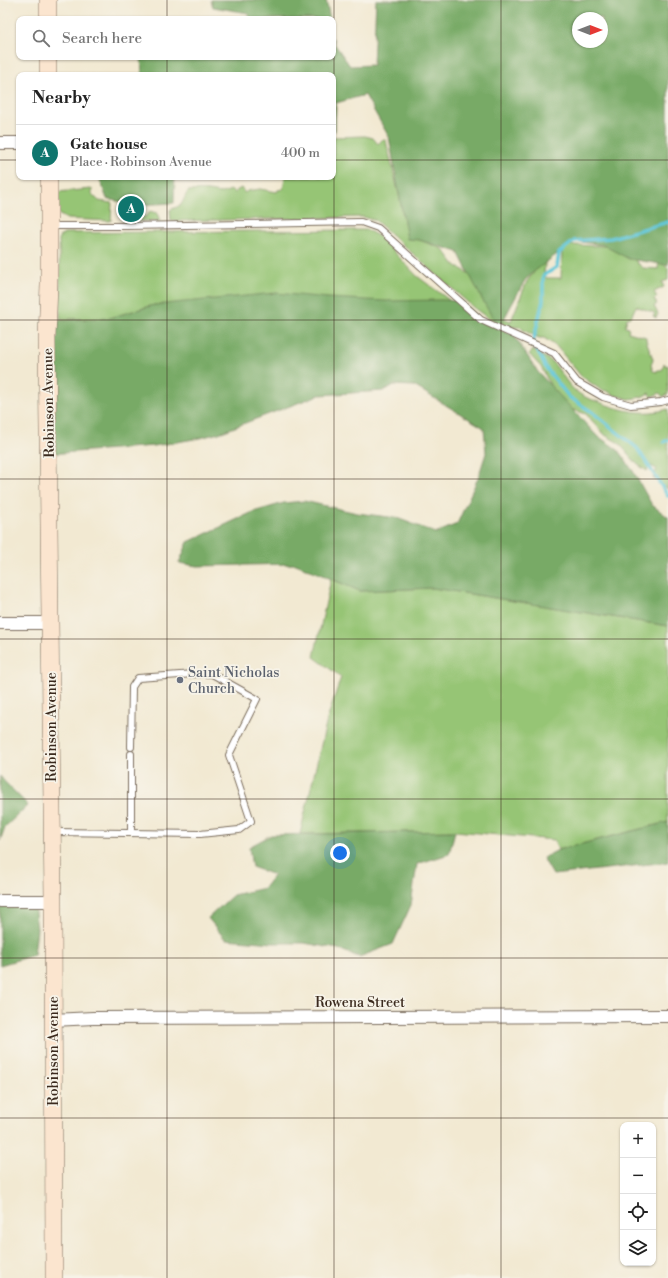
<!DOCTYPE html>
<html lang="en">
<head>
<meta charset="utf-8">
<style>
	body { margin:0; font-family:"Libre Bodoni",serif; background:#f2f2f2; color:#222 }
	.controls { position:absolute; right:12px; bottom:12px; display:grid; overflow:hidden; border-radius:8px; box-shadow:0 1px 3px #0004 }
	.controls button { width:36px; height:36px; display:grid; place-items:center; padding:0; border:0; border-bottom:1px solid #e0e0e0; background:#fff; color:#222; font:20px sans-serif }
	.compass { position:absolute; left:572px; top:12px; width:36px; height:36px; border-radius:50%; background:#fff; box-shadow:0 1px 3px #0004; rotate:90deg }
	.you { position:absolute; left:340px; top:853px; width:14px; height:14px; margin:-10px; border:3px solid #fff; border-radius:50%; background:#1a73e8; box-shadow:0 0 0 6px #1a73e833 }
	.badge { display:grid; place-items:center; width:26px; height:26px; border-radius:50%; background:#0f766e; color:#fff; font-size:13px; font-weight:700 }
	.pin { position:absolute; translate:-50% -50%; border:2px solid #fff; box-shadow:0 1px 4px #0006 }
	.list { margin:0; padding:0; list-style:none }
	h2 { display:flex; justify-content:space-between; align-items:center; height:52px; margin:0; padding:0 16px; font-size:17px }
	h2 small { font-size:13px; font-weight:400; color:#767676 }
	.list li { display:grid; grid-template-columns:26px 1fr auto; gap:12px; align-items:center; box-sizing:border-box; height:56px; padding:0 16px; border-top:1px solid #e0e0e0 }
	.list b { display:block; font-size:15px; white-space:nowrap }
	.list p { margin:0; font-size:13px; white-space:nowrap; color:#767676 }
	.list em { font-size:13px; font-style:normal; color:#767676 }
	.icon { flex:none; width:22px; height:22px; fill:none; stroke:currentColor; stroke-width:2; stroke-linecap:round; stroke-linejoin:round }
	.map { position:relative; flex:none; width:668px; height:1278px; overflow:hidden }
	.search { position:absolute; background:#fff; box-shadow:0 1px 3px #0004; left:16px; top:16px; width:320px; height:44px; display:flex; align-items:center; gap:10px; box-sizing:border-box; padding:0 14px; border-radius:8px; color:#767676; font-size:15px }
	.panel { position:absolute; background:#fff; box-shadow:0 1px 3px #0004; left:16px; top:72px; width:320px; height:108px; border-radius:8px }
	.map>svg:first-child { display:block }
	.green { fill:#96c575; stroke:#68784a }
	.forest { fill:#78aa66; stroke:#5a6a42; fill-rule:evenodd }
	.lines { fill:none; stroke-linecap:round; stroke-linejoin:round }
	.stream { stroke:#5ec7da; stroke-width:3.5 }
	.lane-casing { stroke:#7b6d5d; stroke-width:8 }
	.street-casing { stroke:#7b6d5d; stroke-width:14 }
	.secondary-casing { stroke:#7b6d5d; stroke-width:18 }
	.lane { stroke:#fff; stroke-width:6 }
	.street { stroke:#fff; stroke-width:12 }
	.secondary { stroke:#fbe5cf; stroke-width:17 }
	.grid { fill:none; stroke:#3b2a1e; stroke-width:1; stroke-opacity:0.55 }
	.worship-dot { fill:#6b7280; stroke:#f7f3e8; stroke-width:1.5 }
	.labels { text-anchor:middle; stroke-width:3.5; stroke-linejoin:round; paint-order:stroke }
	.street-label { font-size:14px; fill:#3b2a1e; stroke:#f7f3e8 }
	.worship-label { font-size:14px; fill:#5b616d; stroke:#f7f3e8; text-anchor:start }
</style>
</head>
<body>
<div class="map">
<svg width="668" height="1278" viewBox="0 0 668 1278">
	<rect width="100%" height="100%" fill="#f7f3e8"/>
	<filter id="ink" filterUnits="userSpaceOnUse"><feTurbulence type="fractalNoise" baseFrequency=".025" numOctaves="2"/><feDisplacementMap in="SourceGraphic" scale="8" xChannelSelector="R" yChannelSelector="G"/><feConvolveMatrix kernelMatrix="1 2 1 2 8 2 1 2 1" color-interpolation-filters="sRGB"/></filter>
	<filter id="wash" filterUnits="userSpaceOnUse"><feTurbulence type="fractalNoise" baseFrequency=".012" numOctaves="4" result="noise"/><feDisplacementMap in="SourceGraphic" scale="16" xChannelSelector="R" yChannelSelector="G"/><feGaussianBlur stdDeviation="0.9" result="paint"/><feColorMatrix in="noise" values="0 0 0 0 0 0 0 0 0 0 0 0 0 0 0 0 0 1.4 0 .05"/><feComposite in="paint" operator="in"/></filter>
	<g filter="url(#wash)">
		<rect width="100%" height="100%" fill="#f2e9d2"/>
		<g class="green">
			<path d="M365,136L373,138L378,144L383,139L386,141L409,236L443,249L455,265L468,273L480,284L500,317L511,321L527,281L543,261L545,264L544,274L546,278H561L562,251L569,245L636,247V262L643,268L658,269L659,259L666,257L664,265L668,268V280L662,282L664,287L654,292L657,297L654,299L657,304L654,306L658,314L656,318L653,316L655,313L636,306L631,317L627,318L625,327L629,328L628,332L646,337V340L653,359L651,365L653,371L657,372V370H661L663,369L664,363L666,366L668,365V394L663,397L660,393L651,397L649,393L642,397L629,399L614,395L607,391L601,390L581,376L557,347L544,338H539L523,330L521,327H511L492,321L474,308L375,220L363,217L171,221L170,210L181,205L188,191C194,191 201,190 208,191C216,192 222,195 230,190L235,193L236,191L241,188L245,193L247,191L260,189L277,192L278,190L283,189L285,177H333V137Z"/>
			<polygon points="92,189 92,194 99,201 112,203 111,221 67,219 58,214 57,192"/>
			<polygon points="150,211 157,213 160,221 127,221 127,218 126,218 126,214 130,213 130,214 138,214 138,218 142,218 142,217 147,216"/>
			<polygon points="355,230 367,230 380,237 417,276 460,308 154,305 109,318 60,319 59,237 66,233"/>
			<path d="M533,350C539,355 546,357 551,361C561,370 566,384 577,392C583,397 592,400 599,402C622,411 644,416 668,409V489L653,478L657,469L649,465L647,471L637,464L619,443L605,435L586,414L565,407L560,404L541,367L529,354Z"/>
			<polygon points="331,579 360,591 433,588 668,626 668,822 558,850 554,840 455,831 300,834 327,720 341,677 314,657"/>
		</g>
		<g class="forest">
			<polygon points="211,0 326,0 330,19 249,19 248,13 213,7"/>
			<path d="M376,0H668V265L629,259L603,245L574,241L536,270L525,280L499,328L513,334L538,372L596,435L617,449L633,471L652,505L668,517V626L433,588L360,591L296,564L197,566L179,563L188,542L253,512L284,503L304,501L357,513L397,518L436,533L457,524L478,478L486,453L484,428L414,386L394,385L384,391L319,395L219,433L200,438L154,446L49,454L48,321L109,318L154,305L276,293L328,298L385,301L442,300L460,301L481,320L498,327L484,303L458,252L419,240L407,239L389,137L365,95L336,103L335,131H333V75H142L141,57H333V38L334,43L350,66L373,65ZM578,18H602V42H578Z"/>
			<polygon points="99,177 175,177 174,203 136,205 107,199"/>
			<polygon points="0,776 4,781 28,805 5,827 0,841"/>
			<polygon points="668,822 668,862 553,875 543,858 558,850"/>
			<polygon points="455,831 449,854 417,864 411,905 393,944 359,957 338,949 304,943 273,943 225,939 208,918 233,895 264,888 274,875 252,867 249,847 271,835"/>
			<polygon points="34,905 37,929 34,955 0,965 0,906"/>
		</g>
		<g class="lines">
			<g class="stream">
				<polyline points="668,222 611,238 574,241 559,253 557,267 543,276 543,301 533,342 546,368 569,397 592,412 637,448 668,496"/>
				<polyline points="664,442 668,440"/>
			</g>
		</g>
	</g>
	<g filter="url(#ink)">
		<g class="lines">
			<g class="lane-casing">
				<g id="lane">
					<polyline points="51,226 126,226 361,222 378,228 481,320 554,353 577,382 603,397 631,405 661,402 668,400"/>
					<polyline points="54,832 200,834 239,830 251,821 229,755 257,699 212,674 194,674 138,678 132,687 131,747"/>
					<polyline points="131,833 131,754"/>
				</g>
			</g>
			<g class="street-casing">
				<g id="street">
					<polyline points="0,143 19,143"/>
					<polyline points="0,623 50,623"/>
					<polyline points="0,901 53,901"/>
					<polyline points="53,1020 93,1018 668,1016"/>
				</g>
			</g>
			<g class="secondary-casing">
				<g id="secondary">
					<polyline points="48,0 48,19"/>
					<polyline points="48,57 48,75"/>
					<polyline points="49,177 49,284 47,338 53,901 54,1278"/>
				</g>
			</g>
			<use href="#lane" class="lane"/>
			<use href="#street" class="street"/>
			<use href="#secondary" class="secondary"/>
		</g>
	</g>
	<path class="grid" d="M167,0V19M334,0V1278M501,0V1278M167,57V75M0,160H19M333,160H668M167,177V1278M0,320H668M0,479H668M0,639H668M0,799H668M0,958H668M0,1118H668"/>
	<circle class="worship-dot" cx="180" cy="680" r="4"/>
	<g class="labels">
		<g class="street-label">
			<text transform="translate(48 403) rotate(-91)" y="5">Robinson Avenue</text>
			<text transform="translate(51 727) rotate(-90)" y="5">Robinson Avenue</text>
			<text x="360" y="1007">Rowena Street</text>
			<text transform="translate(53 1051) rotate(-90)" y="5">Robinson Avenue</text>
		</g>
		<g class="worship-label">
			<text x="188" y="677">Saint Nicholas<tspan x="188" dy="16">Church</tspan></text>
		</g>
	</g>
</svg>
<div class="controls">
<button>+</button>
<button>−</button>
<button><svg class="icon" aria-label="locate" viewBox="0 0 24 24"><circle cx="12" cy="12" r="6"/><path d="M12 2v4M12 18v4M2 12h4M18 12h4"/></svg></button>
<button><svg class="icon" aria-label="layers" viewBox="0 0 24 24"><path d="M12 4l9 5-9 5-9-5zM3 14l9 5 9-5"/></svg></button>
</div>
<svg class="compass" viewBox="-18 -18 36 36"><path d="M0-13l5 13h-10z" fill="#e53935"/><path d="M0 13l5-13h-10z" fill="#767676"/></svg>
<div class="you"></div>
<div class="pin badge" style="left:131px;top:209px">A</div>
<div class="search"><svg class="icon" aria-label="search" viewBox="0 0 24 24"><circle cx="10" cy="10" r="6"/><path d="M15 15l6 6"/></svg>Search here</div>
<section class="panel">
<h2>Nearby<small></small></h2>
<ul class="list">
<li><span class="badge">A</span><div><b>Gate house</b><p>Place · Robinson Avenue</p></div><em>400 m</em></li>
</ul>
</section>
</div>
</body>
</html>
